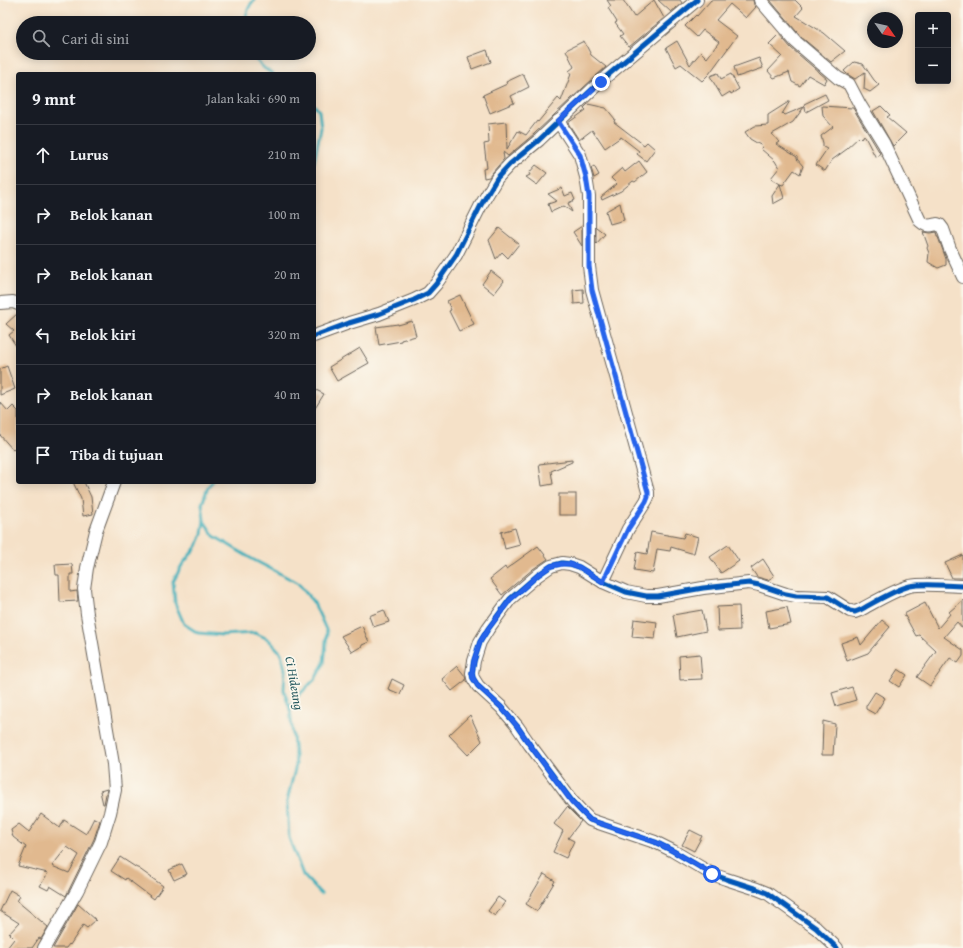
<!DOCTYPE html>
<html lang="id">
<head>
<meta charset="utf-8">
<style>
	body { margin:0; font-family:"Gentium Book Plus",serif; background:#242831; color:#f1f3f6 }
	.controls { position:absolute; right:12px; top:12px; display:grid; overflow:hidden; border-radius:4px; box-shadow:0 2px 10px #0003 }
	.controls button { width:36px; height:36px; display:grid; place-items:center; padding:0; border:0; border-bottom:1px solid #363941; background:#171b24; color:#f1f3f6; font:20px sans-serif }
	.compass { position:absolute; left:867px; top:12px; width:36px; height:36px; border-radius:50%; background:#171b24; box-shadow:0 2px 10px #0003; rotate:124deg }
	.stop { position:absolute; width:12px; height:12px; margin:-9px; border:3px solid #2563eb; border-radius:50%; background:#fff }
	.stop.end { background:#2563eb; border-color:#fff; box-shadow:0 1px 4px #0008 }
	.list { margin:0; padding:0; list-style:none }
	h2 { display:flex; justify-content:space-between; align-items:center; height:52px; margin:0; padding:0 16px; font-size:17px }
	h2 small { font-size:13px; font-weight:400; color:#9ea1a6 }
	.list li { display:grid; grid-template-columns:26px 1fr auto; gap:12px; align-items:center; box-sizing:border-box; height:60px; padding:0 16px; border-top:1px solid #363941 }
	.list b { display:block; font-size:15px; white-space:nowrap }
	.list em { font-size:13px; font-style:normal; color:#9ea1a6 }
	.icon { flex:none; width:22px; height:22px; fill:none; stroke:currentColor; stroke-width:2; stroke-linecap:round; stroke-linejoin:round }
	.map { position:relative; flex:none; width:963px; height:948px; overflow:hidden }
	.search { position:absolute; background:#171b24; box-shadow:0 2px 10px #0003; left:16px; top:16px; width:300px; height:44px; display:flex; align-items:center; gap:10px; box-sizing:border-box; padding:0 14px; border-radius:22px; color:#9ea1a6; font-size:15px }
	.panel { position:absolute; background:#171b24; box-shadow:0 2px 10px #0003; left:16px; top:72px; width:300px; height:412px; border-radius:4px }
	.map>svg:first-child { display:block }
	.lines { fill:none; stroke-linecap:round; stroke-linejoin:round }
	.stream { stroke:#3fafba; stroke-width:3 }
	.building { fill:#e1b98f; fill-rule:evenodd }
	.street-casing { stroke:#686158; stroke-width:14 }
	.street { stroke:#fff; stroke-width:12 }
	.cycleway-casing { stroke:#fbf7ec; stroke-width:8 }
	.cycleway { stroke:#0057b8; stroke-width:5 }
	.route { stroke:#2563eb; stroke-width:5 }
	.labels { text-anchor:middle; stroke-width:3.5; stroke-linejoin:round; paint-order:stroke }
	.water-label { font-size:13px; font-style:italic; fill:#2c5e63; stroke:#fbf7ec }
</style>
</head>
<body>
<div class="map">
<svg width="963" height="948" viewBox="0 0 963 948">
	<rect width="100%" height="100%" fill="#fbf7ec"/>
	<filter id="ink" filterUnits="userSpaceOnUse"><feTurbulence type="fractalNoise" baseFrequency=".025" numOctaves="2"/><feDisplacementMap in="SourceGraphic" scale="8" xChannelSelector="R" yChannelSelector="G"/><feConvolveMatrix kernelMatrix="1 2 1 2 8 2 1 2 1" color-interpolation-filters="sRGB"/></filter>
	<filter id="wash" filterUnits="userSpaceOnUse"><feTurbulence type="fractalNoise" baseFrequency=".012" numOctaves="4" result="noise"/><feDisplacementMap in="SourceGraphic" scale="16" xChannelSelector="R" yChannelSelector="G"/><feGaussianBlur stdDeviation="0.9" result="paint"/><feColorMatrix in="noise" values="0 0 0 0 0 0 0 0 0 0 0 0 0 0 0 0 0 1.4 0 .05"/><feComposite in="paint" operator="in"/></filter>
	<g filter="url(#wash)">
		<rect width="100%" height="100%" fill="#f5e1c8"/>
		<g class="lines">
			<g class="stream">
				<path d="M245,23C246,14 248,6 254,0"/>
				<polyline points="249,53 264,68 273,74"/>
				<polyline points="314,105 319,111 321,128 314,162"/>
				<polyline points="212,482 208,487 202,504 204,520 202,534 197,546 182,565 173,582 175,603 184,624 198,633 222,635 255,633 268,639 281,653 285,669 284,690 290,709 296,765 287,801 289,838 303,875 321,894"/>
				<polyline points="204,521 214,536 252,559 298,583 314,603 327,632 324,663 315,679 294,700 290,709"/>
			</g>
		</g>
		<g id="blocks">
			<g class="building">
				<polygon points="607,0 623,0 634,17 654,0 664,18 629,47 620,36 623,34 615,23 617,22 608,8 611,6"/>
				<polygon points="658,0 680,0 682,3 671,12"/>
				<polygon points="711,0 753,0 754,5 756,7 746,18 730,4 716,20 737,36 709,74 702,81 681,64 676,67 666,48 677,41 690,65 701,52 707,58 719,42 703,30 697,37 685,26 696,15 697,16"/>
				<polygon points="770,0 795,0 803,8 796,16 824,33 845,51 831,62 801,37"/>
				<polygon points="779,34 791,48 827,79 824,84 808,75 800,86 792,82 789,72 774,78 768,71 782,56 769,44"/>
				<polygon points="584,41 591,55 606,67 571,99 534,134 508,156 503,152 504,159 492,173 489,177 484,178 483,169 487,168 484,144 489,143 488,124 506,122 507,149 518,131 526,135 537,121 538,122 558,98 561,101 571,74 569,71 574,67 566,50"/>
				<polygon points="487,50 491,62 472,69 468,57"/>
				<polygon points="759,58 763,68 737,77 734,67"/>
				<polygon points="854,62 863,64 874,80 879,85 870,92 864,89 865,72 855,79 847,74 844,71"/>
				<polygon points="718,73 721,79 731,74 739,89 731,94 730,92 722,97 710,76"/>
				<polygon points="523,74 529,87 511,96 514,103 490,113 483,95 507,84 506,82"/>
				<polygon points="825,94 828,100 806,112 804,104"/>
				<polygon points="790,101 782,114 783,113 785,115 804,107 793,122 772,134 779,142 776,144 797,157 797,159 803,166 800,174 794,170 783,185 780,184 784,198 773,204 772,196 780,184 771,178 779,168 775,161 761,149 762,146 750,139 745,132 755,126 768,125 768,115"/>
				<polygon points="588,104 606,108 615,119 614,122 644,145 647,142 655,149 646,161 637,154 639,151 621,137 605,148 597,136 596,136 592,130 579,140 568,123 586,110 584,108"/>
				<polygon points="822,106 853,108 880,153 876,158 864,135 861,139 859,137 846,149 847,149 832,160 825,171 816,165 827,149 823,147 823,143 821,136 833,127 823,116"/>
				<polygon points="881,106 890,115 887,117 906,133 893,146 873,111"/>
				<polygon points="639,161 647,172 635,182 633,181 621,191 602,200 601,197 617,184 611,178 622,168 625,172"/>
				<polygon points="536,165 547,173 537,185 526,177 530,175 529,173"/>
				<polygon points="594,166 599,175 594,178 591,168"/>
				<polygon points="562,188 565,196 572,193 575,200 568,203 572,212 564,206 551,212 548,204 557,201 548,194"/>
				<polygon points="620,203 624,220 610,224 606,211"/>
				<polygon points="582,226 582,246 573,232"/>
				<polygon points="596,227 605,234 596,244"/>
				<polygon points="499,228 519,244 508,258 502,252 496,259 489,240"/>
				<polygon points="923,232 930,233 936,232 937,237 938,237 946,259 946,265 938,268 928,262 929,253 927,248 928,246"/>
				<polygon points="491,271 504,281 494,294 482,284"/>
				<polygon points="583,289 584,303 574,304 573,290"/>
				<polygon points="460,295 474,324 459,331 449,311 451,310 447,301"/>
				<polygon points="18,313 18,349 9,335 14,331 6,324"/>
				<polygon points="412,321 416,336 401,340 401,341 379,345 376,327 398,324 398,325"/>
				<polygon points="360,348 369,363 337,381 329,367"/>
				<polygon points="7,366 15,389 0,395 0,369"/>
				<polygon points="314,389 324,394 314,410"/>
				<polygon points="0,402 8,411 13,406 18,411 18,446 13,450 0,435"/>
				<polygon points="572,460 572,462 551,471 553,484 542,486 539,464"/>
				<polygon points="73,482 84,482 91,497 93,514 83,516 81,499"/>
				<rect x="559" y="494" width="17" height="21"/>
				<polygon points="515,528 520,545 505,549 501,532"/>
				<polygon points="651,532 683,538 685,533 698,537 694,553 691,553 671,547 670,551 657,549 653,573 634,570 637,552 647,554"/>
				<polygon points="728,545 739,561 721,573 710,557"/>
				<polygon points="538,546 548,559 533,569 502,595 490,579 505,567 506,569"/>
				<polygon points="963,555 963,578 952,578 945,563"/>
				<polygon points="763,559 774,576 768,580 757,577 751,568"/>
				<polygon points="72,564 73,574 70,574 70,592 77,591 78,601 60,602 59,575 56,575 55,565"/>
				<polygon points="963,600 963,629 957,622 944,637 963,650 963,656 958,663 950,658 930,686 917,677 936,651 919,635 916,636 904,614 925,603 938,628 950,614 949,612"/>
				<polygon points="739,606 740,630 718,631 717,607"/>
				<polygon points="787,607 791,624 769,628 766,611"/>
				<polygon points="384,610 389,622 373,627 369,616"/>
				<polygon points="702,610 706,631 677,637 673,615"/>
				<polygon points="634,619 657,622 655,639 632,637"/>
				<polygon points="882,620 890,627 868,653 847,661 841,643 858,637 861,645"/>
				<polygon points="362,626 369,642 362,645 362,646 352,652 341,636"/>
				<polygon points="700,654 702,679 680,680 679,656"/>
				<polygon points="457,666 465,676 466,680 452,691 442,679"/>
				<polygon points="898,669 907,675 899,687 890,681"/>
				<polygon points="392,679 404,685 400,694 388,689"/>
				<polygon points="852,687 856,700 836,706 832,693"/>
				<polygon points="875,692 885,698 875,714 866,709 866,706"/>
				<polygon points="470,715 482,741 468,755 449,735"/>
				<polygon points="823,721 835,724 833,755 822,755"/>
				<polygon points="107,789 104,804 103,804 100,791"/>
				<polygon points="567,807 581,821 568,838 574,841 566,858 553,852 563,831 554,824"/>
				<path d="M41,814L60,828L64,820L86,834L94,818L100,821L94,839L66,896L50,886L48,890L40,886L48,873L18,866L26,847L13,837L11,830L19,824L29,832ZM67,847L79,855L69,873L52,866Z"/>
				<polygon points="690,830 702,836 694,851 682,845"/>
				<polygon points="120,857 137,868 138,868 163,886 154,899 126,878 125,880 111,871"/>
				<polygon points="182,864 187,874 174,880 169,870"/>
				<polygon points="544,874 555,881 537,911 526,904"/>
				<polygon points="10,890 20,896 17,901 48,927 41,939 39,938 32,948 7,948 14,939 9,934 19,923 0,911"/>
				<polygon points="498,897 505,902 495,916 488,911"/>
				<polygon points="78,904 96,920 87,928 83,925 70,945 69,944 66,948 53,948"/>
			</g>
		</g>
	</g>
	<g filter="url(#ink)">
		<use href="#blocks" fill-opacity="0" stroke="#686158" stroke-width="1"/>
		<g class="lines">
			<g class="street-casing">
				<g id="street">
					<path d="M760,0L796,42L838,78L849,84L860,105L884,144L920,221C927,227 929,226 937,224L940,225L943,229L950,249L963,277"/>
					<polyline points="558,121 580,155 586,177 589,196 589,266 592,290 648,492 648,497 646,501 628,529 603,582"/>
					<polyline points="0,303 13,302 18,304"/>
					<polyline points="314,336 349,323 379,314 414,300 428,293 436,284 456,255 481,205 497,178 510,164 539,140 601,81 697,0"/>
					<polyline points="44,948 77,891 101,842 110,813 115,790 113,764 87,614 84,589 87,568 96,531 114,482"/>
					<path d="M837,948L816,928L767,893L757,889L726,879L712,874L673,851L655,842L590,820L581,811L572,801L530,745L517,726L501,707L478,686L473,678L472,673L474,661L480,642L488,629L510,599L538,575L551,566L562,563L570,564L579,567L603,582L626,592L646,596H658L703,588L749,583L759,585L786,594L796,596L828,597L850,611L855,612L860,610C875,602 894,590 910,586C925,583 947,586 963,586"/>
				</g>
			</g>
			<use href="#street" class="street"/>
			<g class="cycleway-casing">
				<g id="cycleway">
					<polyline points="314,336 349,323 379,314 414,300 428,293 436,284 456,255 481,205 497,178 510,164 539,140 601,81 697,0"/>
					<path d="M837,948L816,928L767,893L757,889L726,879L712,874L673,851L655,842L590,820L581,811L572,801L530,745L517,726L501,707L478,686L473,678L472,673L474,661L480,642L488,629L510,599L538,575L551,566L562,563L570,564L579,567L603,582L626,592L646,596H658L703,588L749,583L759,585L786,594L796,596L828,597L850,611L855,612L860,610C875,602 894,590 910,586C925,583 947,586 963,586"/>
				</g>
			</g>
			<use href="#cycleway" class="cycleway"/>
		</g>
	</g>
	<g class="lines" filter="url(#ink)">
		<polyline class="route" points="601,82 558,121 580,155 586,177 589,196 589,266 592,290 648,492 648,497 646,502 628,529 603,582 579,567 570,564 562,564 551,566 538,575 510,600 488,629 480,642 474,660 472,673 473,678 478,686 501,707 517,726 530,745 572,802 590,820 655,842 673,851 712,874"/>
	</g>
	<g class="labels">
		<g class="water-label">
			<text transform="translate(295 683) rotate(80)" y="5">Ci Hideung</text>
		</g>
	</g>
</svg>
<div class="controls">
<button>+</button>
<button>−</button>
</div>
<svg class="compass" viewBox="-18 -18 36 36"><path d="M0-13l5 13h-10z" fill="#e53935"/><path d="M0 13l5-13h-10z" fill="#9ea1a6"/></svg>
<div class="stop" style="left:712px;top:874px"></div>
<div class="stop end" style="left:601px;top:82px"></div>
<div class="search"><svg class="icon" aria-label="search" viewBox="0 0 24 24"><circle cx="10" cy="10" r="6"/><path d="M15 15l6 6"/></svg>Cari di sini</div>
<section class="panel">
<h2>9 mnt<small>Jalan kaki · 690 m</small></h2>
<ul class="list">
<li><svg class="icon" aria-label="ahead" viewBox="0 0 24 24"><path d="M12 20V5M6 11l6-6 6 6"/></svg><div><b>Lurus</b></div><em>210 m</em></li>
<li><svg class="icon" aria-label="right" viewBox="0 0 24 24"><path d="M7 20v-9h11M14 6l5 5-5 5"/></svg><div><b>Belok kanan</b></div><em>100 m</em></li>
<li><svg class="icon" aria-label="right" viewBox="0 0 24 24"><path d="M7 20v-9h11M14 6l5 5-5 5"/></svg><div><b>Belok kanan</b></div><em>20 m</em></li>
<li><svg class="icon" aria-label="left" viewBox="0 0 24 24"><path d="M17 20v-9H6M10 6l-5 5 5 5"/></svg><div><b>Belok kiri</b></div><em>320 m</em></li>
<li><svg class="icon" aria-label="right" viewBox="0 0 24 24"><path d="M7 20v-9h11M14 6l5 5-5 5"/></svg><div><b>Belok kanan</b></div><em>40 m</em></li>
<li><svg class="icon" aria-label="arrive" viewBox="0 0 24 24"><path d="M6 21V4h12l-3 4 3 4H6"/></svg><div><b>Tiba di tujuan</b></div></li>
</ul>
</section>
</div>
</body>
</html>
